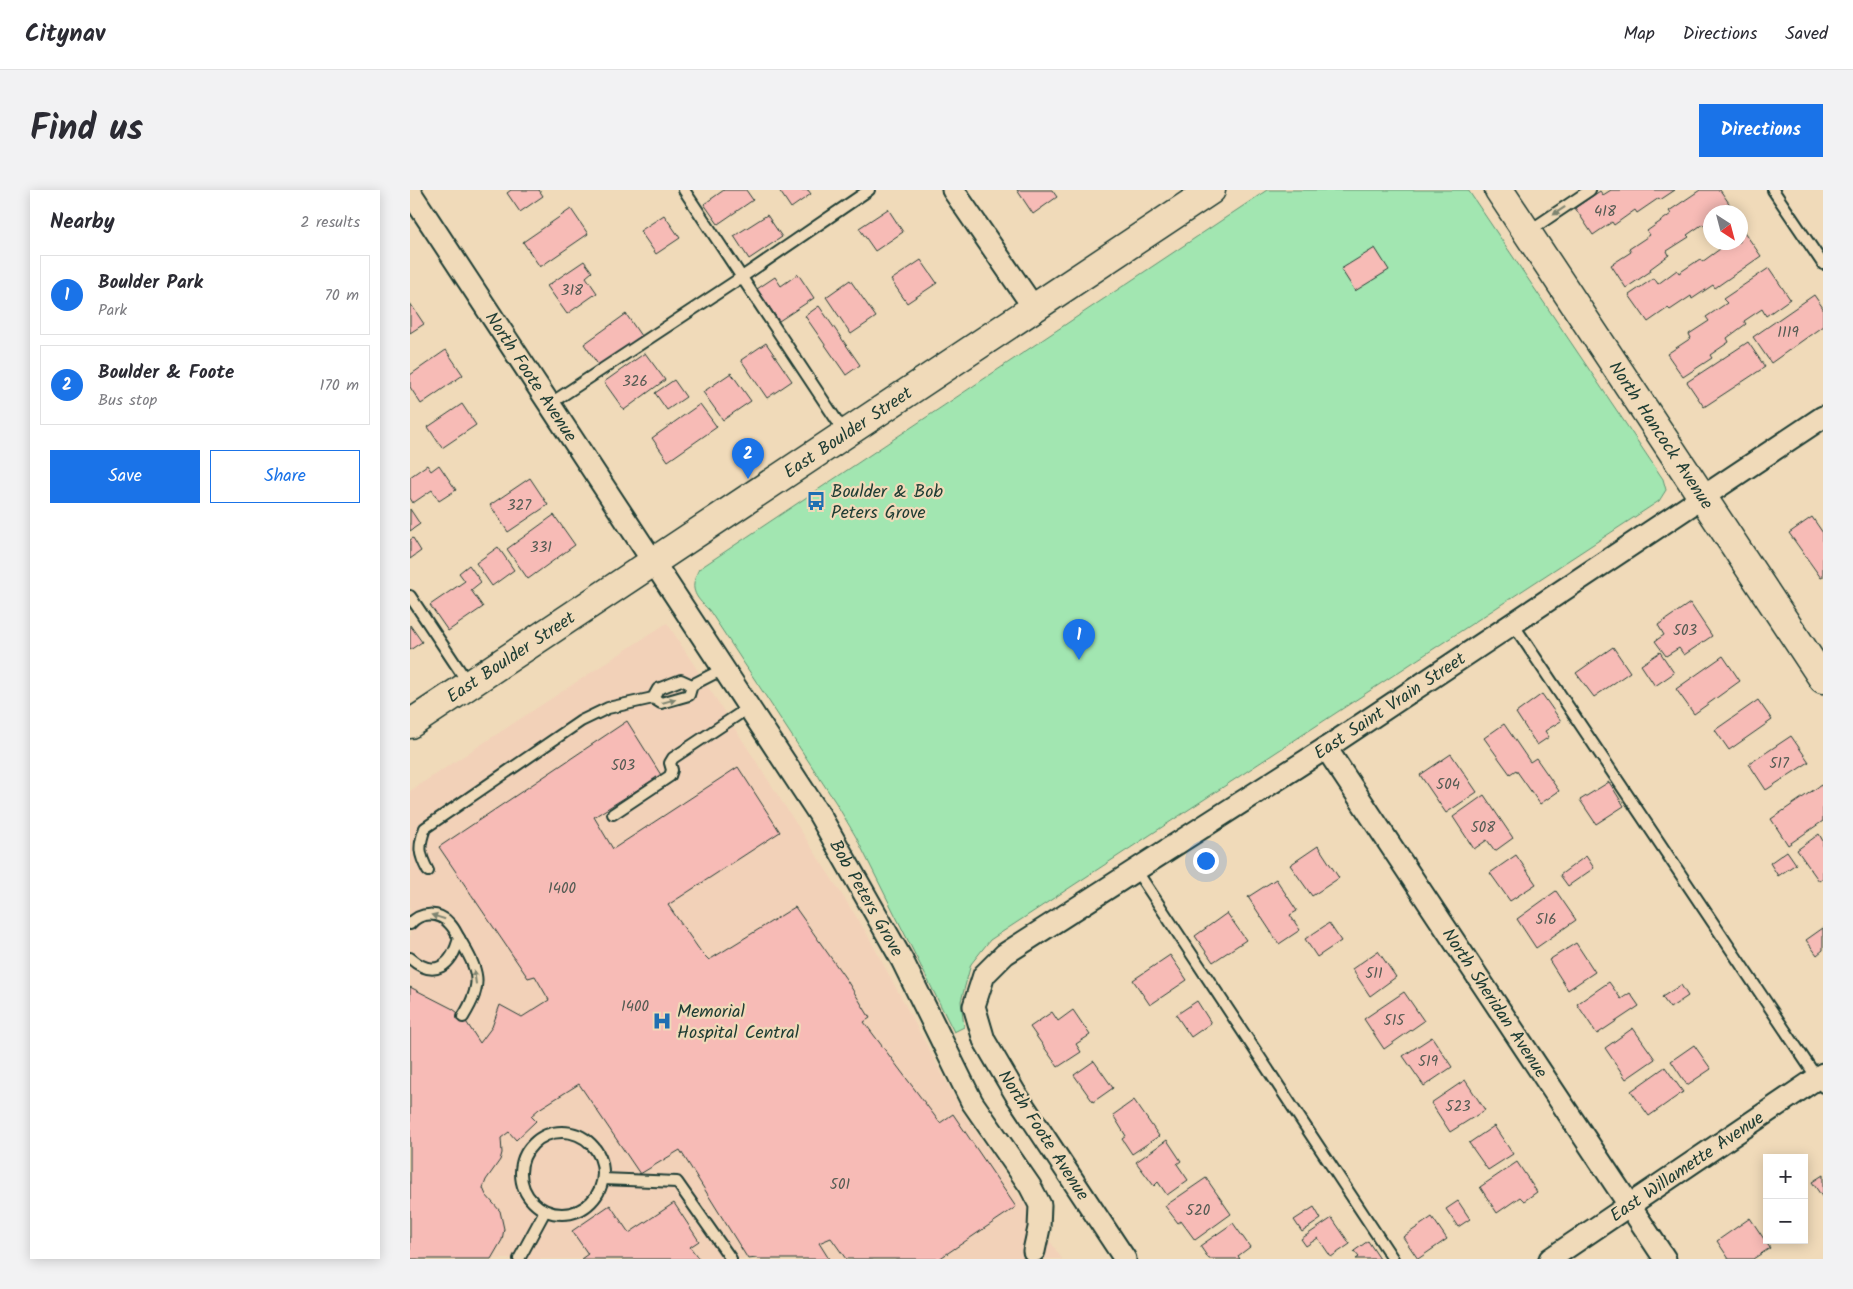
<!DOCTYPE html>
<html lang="en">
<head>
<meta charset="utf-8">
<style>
	body { margin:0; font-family:Kalam,sans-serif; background:#f2f2f3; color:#2b2b33 }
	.controls { position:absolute; right:15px; bottom:15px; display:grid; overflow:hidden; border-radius:0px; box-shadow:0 2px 12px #0003 }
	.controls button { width:45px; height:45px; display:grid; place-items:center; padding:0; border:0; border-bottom:1px solid #e1e1e2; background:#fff; color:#2b2b33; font:25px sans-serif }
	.compass { position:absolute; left:1293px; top:15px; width:45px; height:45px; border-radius:50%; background:#fff; box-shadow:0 2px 12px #0003; rotate:144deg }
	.you { position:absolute; left:795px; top:670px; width:18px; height:18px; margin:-12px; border:4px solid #fff; border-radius:50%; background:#1a73e8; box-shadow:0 0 0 8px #1a73e833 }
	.badge { display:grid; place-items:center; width:32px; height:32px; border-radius:50%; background:#1a73e8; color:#fff; font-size:16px; font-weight:700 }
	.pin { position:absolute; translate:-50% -41px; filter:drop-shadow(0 1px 2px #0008) }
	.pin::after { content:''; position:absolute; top:26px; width:18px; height:15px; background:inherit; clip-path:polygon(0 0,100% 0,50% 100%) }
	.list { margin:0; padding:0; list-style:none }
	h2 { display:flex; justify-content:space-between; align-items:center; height:65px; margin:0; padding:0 20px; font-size:21px }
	h2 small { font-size:16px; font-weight:400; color:#7c7c81 }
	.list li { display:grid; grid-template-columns:32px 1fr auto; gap:15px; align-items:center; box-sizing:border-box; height:80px; margin:0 10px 10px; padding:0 10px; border:1px solid #e1e1e2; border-radius:0px }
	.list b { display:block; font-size:19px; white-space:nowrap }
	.list p { margin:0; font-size:16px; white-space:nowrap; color:#7c7c81 }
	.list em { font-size:16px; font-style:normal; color:#7c7c81 }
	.actions { display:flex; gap:10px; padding:15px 20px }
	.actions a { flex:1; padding:11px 0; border:1px solid #1a73e8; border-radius:0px; text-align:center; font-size:18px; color:#1a73e8 }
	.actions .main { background:#1a73e8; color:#fff }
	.map { position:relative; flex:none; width:1413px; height:1069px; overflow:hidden; border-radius:0px }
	header { display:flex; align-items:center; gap:30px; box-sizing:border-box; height:70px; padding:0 25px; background:#fff; border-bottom:1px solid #e1e1e2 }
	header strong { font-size:24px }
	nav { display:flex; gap:28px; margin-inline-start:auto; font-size:18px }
	.intro { display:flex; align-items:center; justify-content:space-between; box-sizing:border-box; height:120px; padding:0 30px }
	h1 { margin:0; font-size:35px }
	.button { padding:12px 22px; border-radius:0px; background:#1a73e8; color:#fff; font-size:18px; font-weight:700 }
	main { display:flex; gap:30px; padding:0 30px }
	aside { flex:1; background:#fff; border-radius:0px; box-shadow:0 2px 12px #0003 }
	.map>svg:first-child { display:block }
	.built { fill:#f2d1b8 }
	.green { fill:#a2e6b1; stroke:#609272 }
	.building { fill:#f7bbb6; stroke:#1f3d34 }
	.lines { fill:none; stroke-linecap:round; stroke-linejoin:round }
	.lane-casing { stroke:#1f3d34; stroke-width:14 }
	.street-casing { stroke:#1f3d34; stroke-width:25 }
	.secondary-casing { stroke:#1f3d34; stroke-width:31 }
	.lane { stroke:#f0dab9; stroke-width:10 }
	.street { stroke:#f0dab9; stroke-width:21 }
	.secondary { stroke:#f0dab9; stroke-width:28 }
	.oneway { fill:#7d8470 }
	.labels { text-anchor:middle; stroke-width:4.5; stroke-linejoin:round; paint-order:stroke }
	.number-label { font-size:15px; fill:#555c54 }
	.street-label { font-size:18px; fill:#1f3d34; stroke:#f0dab9 }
	.poi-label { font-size:18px; fill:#1f3d34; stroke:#f0dab9; text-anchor:start }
</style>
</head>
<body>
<header>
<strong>Citynav</strong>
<nav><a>Map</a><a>Directions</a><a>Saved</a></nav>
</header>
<div class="intro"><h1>Find us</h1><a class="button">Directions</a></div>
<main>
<aside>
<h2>Nearby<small>2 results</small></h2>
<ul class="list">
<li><span class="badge">1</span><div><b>Boulder Park</b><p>Park</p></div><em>70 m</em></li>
<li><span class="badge">2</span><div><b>Boulder &amp; Foote</b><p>Bus stop</p></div><em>170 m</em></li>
</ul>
<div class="actions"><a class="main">Save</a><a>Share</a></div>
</aside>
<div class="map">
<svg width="1413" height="1069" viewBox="0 0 1413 1069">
	<rect width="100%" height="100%" fill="#f0dab9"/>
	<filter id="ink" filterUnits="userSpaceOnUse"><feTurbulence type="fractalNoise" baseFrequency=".02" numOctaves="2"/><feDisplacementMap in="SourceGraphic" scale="10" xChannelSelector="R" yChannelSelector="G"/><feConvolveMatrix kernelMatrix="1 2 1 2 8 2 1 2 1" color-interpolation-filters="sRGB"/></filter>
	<g filter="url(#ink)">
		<polygon class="built" points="257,433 456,742 551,919 652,1069 0,1069 0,601"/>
		<path class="green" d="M857,0H1058L1253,289L1256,300L1249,311L580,750L561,774L551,811L554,837L544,842L446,647L426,613L299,420C284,406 279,398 289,379Z"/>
		<g class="building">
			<polygon points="101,0 129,0 133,6 110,22 97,3"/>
			<polygon points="314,0 336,0 343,10 308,34 294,14"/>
			<polygon points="369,0 398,0 401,4 381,18"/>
			<polygon points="607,0 642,0 647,7 623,24"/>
			<polygon points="1201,0 1265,0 1250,10 1249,8 1227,23 1225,20 1204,35 1202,32 1183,45 1165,18 1190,1 1193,5"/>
			<polygon points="1290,0 1310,0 1325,22 1300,22 1300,40 1299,42 1293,34 1277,45 1279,47 1257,61 1259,65 1240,79 1241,81 1216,98 1201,75 1221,62 1219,59 1240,45 1237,41 1261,24 1259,21"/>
			<polygon points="161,19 178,44 130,77 113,52"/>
			<polygon points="478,19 493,42 465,61 449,38"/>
			<polygon points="254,25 270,48 246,64 230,41"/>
			<polygon points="357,25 372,47 339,69 324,46"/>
			<polygon points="1330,36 1351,66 1305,98 1303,95 1282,109 1281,106 1260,120 1258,118 1238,132 1219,105 1244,88 1248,94 1267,80 1269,83 1290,69 1292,72 1310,59 1305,52 1330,52"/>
			<polygon points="965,58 979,80 945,101 931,79"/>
			<polygon points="511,70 527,93 497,113 481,90"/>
			<polygon points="174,71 182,82 176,87 187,103 157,124 137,96"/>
			<polygon points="1359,78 1380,109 1356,126 1352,119 1334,131 1336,134 1317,148 1319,152 1300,165 1302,168 1273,187 1257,164 1281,148 1279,144 1299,131 1296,127 1317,113 1313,109"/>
			<polygon points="388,84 404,108 369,131 347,99 365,87 371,96"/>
			<polygon points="440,90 466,127 441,144 416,107"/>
			<polygon points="1404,105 1413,118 1413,136 1361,173 1343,147"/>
			<polygon points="0,113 14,134 0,143"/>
			<polygon points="409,116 450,175 436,185 395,126"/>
			<polygon points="216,124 231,146 189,176 174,154"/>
			<polygon points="1338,152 1355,177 1294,217 1277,192"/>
			<polygon points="356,153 382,191 357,208 331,170"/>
			<polygon points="36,160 53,185 11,214 0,197 0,185"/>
			<polygon points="235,163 255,190 214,220 194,192"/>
			<polygon points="321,183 341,211 313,230 293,202"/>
			<polygon points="264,190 276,207 257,220 245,203"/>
			<polygon points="52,214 66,235 32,258 18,237"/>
			<polygon points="290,214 307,237 258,271 242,248"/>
			<polygon points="17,275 21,281 29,275 46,300 29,311 22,300 3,313 0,308 0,287"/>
			<polygon points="120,288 138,315 98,342 80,315"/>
			<polygon points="0,319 10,334 0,341"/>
			<polygon points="144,325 165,355 118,389 97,359"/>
			<polygon points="1402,327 1413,343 1413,387 1411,388 1379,343"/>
			<polygon points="3,348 11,361 0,369 0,350"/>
			<polygon points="88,357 104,380 82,396 66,373"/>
			<polygon points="59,375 71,392 61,400 73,417 38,441 20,415 55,391 49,383"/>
			<polygon points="1280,413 1302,446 1274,465 1269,458 1256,466 1245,451 1254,445 1248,435"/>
			<polygon points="0,435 12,452 0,460"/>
			<polygon points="1203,457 1220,482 1184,507 1166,483"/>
			<polygon points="1250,462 1264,483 1245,496 1231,475"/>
			<polygon points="1313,466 1330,491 1284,524 1266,499"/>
			<polygon points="1132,504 1151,531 1135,541 1139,547 1127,555 1106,523"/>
			<polygon points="1348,510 1362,530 1319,560 1305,540"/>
			<polygon points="217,531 251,585 184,627 203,659 328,577 370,642 258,715 291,762 299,770 385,717 436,789 460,828 454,832 530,933 543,924 606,1017 529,1069 436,1069 421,1048 409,1053 419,1069 348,1069 347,1068 338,1069 270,960 230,984 169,894 129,919 121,926 126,931 106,950 99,942 91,948 92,963 90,970 76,990 73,998 76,1005 90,1021 94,1039 92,1050 81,1069 0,1069 0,797 43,819 53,827 70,853 82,837 90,815 112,827 139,810 125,786 118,788 29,657"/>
			<polygon points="1094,534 1120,572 1126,568 1149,601 1130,614 1106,580 1100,584 1074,548"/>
			<polygon points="1381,546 1399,572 1356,600 1339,574"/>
			<polygon points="1041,564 1067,602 1036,623 1010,585"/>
			<polygon points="1199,592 1214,616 1186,634 1170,610"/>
			<polygon points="1411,595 1413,598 1413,631 1378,655 1361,629"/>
			<polygon points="1074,605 1103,648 1085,661 1077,650 1064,659 1043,627"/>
			<polygon points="1409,644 1413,651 1413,688 1409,691 1387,660"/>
			<polygon points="908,656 929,688 902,706 880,675"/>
			<polygon points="1377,661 1386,674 1368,686 1360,673"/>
			<polygon points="1106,665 1126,694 1100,711 1080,683"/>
			<polygon points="1176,666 1184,678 1158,696 1150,685"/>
			<polygon points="866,689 887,721 880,725 890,740 869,754 838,707"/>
			<polygon points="1146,701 1166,730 1126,758 1107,729"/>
			<polygon points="817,723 836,750 803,772 785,746"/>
			<polygon points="919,733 931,751 907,767 895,749"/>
			<polygon points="1413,738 1413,760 1407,765 1396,750"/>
			<polygon points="1166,753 1185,782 1158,800 1139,770"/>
			<polygon points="968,761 986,787 960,806 942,779"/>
			<polygon points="760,765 777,790 740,815 723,790"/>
			<polygon points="1199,792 1211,809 1220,803 1229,816 1187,844 1167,814"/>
			<polygon points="1271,795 1278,806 1260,818 1252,807"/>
			<polygon points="994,802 1014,831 974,859 954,829"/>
			<polygon points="787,811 801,833 781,847 766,825"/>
			<polygon points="663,820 680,845 666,854 671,862 648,877 620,837 642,822 648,831"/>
			<polygon points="1223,838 1245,869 1216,889 1195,858"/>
			<polygon points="1022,847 1042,877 1014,896 993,866"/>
			<polygon points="1284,855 1301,879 1277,895 1261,871"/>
			<polygon points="684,871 703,898 683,912 664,885"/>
			<polygon points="1255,877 1273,902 1239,926 1221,901"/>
			<polygon points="1055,890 1075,920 1040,942 1021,913"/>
			<polygon points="724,910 749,946 722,964 712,949 716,946 703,925"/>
			<polygon points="1084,936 1103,964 1078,980 1059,953"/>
			<polygon points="757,950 771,971 767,974 778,990 757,1005 748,992 744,996 726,972"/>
			<polygon points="1107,972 1127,1002 1114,1011 1110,1007 1087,1023 1070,997"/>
			<polygon points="1413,985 1413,1008 1402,992"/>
			<polygon points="796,988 821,1024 785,1050 771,1031 768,1033 755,1016"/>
			<polygon points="1048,1011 1060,1029 1048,1037 1036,1019"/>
			<polygon points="264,1013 289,1051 280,1057 289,1069 171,1069 178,1064 162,1041 200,1015 219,1043"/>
			<polygon points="904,1017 911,1029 892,1042 884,1030"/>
			<polygon points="1022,1027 1037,1049 1008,1069 993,1047"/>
			<polygon points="922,1028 940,1054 921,1067 908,1048 896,1056 891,1049"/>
			<polygon points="1340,1028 1360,1058 1343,1069 1319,1069 1307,1051"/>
			<polygon points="823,1033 840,1057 828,1066 830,1069 799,1069 790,1056"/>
			<polygon points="958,1051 970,1069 946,1069 949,1067 944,1061"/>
		</g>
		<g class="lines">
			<g class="lane-casing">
				<g id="lane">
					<polyline points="274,0 435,243"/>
					<polyline points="1363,0 1413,74"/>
					<polyline points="1119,41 1180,0"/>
					<polyline points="138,215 332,87 459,0"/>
					<polyline points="0,406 58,493"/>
					<polyline points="1103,434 1413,897"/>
					<polyline points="282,495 271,490 248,499 243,508 251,513 279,505 282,495 313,479"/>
					<polyline points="203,624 260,586 262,580 260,573 263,568 338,518"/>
					<polyline points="726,680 983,1069"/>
					<path d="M18,681C9,664 8,657 15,638L171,531L198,518L243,508"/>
					<path d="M0,734C10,722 29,721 40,734C44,738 46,743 49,748C42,775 25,790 0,768"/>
					<path d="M49,748C69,782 74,793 53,827"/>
					<circle cx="152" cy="983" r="41"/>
					<polyline points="193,989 267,992 321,1069"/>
					<polyline points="109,1069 135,1021"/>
				</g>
			</g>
			<g class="street-casing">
				<g id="street">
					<polyline points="543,0 624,118"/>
					<path id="s1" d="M0,2L409,624L492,770L562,912L620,996L630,1015L629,1038L624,1061"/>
					<path id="s2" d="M916,558L1255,1069"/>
					<path id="s3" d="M715,1069L605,903L574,850L564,816L574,785L595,764L916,558L1413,227"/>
					<path id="s4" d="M1140,1069L1413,884"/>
				</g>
			</g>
			<g class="secondary-casing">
				<g id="secondary">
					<path id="s5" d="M1089,0L1413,489"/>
					<path id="s6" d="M0,534L801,0"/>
				</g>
			</g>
			<use href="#lane" class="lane"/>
			<use href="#street" class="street"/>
			<use href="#secondary" class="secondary"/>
		</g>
		<defs><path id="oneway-solid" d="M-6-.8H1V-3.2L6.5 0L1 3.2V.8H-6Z" transform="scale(1.25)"/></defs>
		<g class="oneway">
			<use href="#oneway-solid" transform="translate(1149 21) rotate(146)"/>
			<use href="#oneway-solid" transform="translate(259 511) rotate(-16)"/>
			<use href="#oneway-solid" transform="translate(28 727) rotate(-163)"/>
			<use href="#oneway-solid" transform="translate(65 787) rotate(-98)"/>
		</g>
	</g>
	<defs>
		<g id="bus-bare" transform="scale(1.5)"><path d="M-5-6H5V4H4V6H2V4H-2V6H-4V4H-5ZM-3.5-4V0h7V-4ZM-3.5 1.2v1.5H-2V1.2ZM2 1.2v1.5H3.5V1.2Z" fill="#1f6fb2" stroke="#f0dab9" stroke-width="2.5" paint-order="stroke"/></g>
		<g id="hospital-bare" transform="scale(1.5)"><path d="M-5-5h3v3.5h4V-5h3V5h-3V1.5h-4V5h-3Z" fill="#1f6fb2" stroke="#f0dab9" stroke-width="2.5" paint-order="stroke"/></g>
	</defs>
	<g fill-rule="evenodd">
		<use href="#bus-bare" x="406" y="311"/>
		<use href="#hospital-bare" x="252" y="831"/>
	</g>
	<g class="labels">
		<g class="number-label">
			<text x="1195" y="26">418</text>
			<text x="162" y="105">318</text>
			<text x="1378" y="147">1119</text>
			<text x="225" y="196">326</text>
			<text x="109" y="320">327</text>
			<text x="131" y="362">331</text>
			<text x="1275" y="445">503</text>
			<text x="1369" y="578">517</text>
			<text x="213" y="580">503</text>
			<text x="1038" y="599">504</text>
			<text x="1073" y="642">508</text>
			<text x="152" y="703">1400</text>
			<text x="1136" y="734">516</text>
			<text x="964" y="788">511</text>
			<text x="225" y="821">1400</text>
			<text x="984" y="835">515</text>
			<text x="1018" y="876">519</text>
			<text x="1048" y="921">523</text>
			<text x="430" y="999">501</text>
			<text x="788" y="1025">520</text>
		</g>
		<g class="street-label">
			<text dy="6" stroke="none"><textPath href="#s1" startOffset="221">North Foote Avenue</textPath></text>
			<text dy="6" stroke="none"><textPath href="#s6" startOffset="526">East Boulder Street</textPath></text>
			<text dy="6" stroke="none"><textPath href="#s5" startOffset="294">North Hancock Avenue</textPath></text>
			<text dy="6" stroke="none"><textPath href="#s6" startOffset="121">East Boulder Street</textPath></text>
			<text dy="6" stroke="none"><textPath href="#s3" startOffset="816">East Saint Vrain Street</textPath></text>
			<text dy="6" stroke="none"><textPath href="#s1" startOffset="841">Bob Peters Grove</textPath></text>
			<text dy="6" stroke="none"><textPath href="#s2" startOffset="306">North Sheridan Avenue</textPath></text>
			<text transform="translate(634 945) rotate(57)" y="6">North Foote Avenue</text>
			<text dy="6" stroke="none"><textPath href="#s4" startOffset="165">East Willamette Avenue</textPath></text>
		</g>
		<g class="poi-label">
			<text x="421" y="307">Boulder &amp; Bob<tspan x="421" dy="21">Peters Grove</tspan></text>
			<text x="267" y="827">Memorial<tspan x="267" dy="21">Hospital Central</tspan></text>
		</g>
	</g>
</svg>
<div class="controls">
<button>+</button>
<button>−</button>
</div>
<svg class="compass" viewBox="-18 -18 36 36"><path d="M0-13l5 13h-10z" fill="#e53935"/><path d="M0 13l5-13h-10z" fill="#7c7c81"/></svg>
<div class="you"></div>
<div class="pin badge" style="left:669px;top:470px">1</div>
<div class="pin badge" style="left:338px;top:289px">2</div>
</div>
</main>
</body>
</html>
